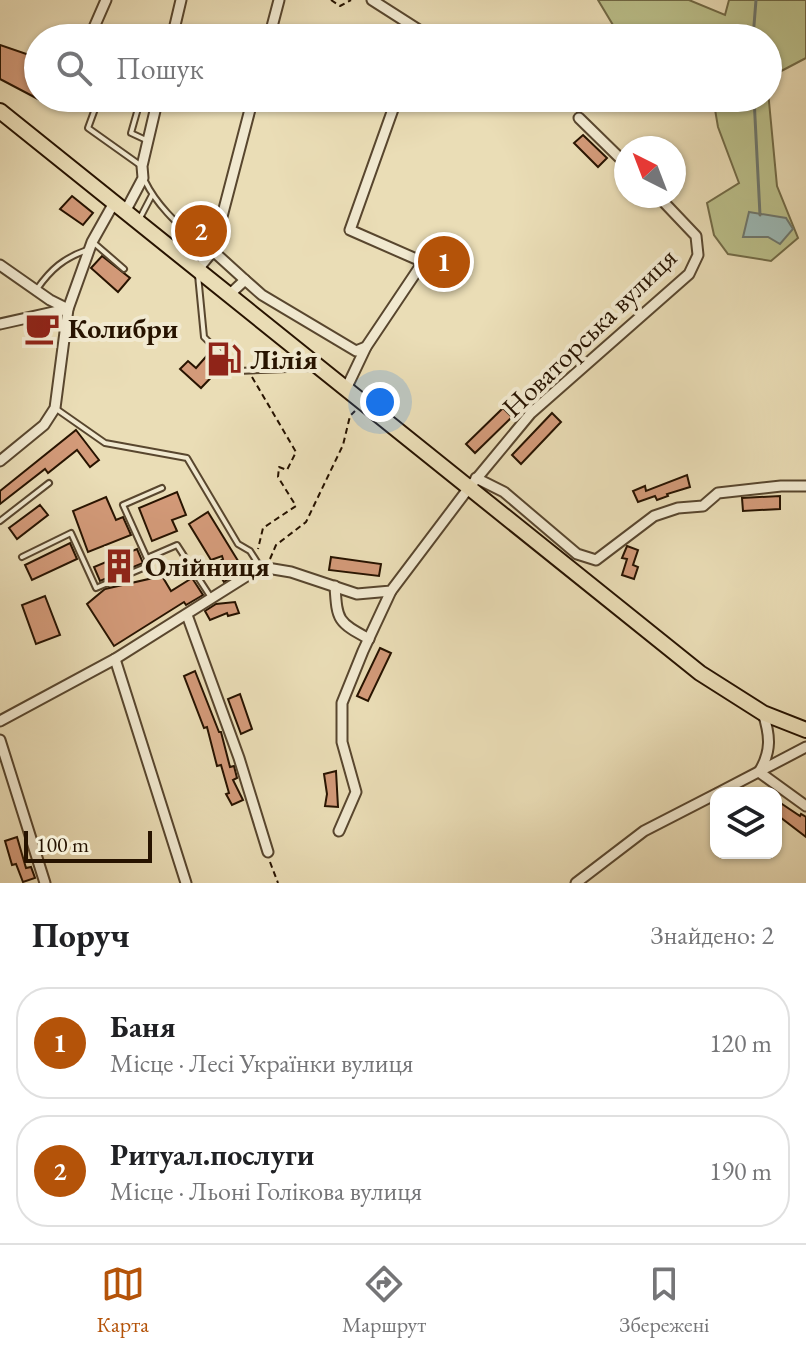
<!DOCTYPE html>
<html lang="uk">
<head>
<meta charset="utf-8">
<style>
	body { margin:0; font-family:"EB Garamond",serif; background:#f6f6f6; color:#202124 }
	.controls { position:absolute; right:24px; bottom:24px; display:grid; overflow:hidden; border-radius:16px; box-shadow:0 2px 6px #0004 }
	.controls button { width:72px; height:72px; display:grid; place-items:center; padding:0; border:0; border-bottom:2px solid #e0e0e0; background:#fff; color:#202124; font:40px sans-serif }
	.compass { position:absolute; left:614px; top:136px; width:72px; height:72px; border-radius:50%; background:#fff; box-shadow:0 2px 6px #0004; rotate:318deg }
	.scale { position:absolute; left:24px; bottom:20px; width:128px; box-sizing:border-box; padding-left:8px; border:4px solid #271300; border-top:0; font-size:22px; line-height:28px; white-space:nowrap; color:#271300; -webkit-text-stroke:6px #f1e9d0; paint-order:stroke }
	.you { position:absolute; left:380px; top:402px; width:28px; height:28px; margin:-20px; border:6px solid #fff; border-radius:50%; background:#1a73e8; box-shadow:0 0 0 12px #1a73e833 }
	.badge { display:grid; place-items:center; width:52px; height:52px; border-radius:50%; background:#b45309; color:#fff; font-size:26px; font-weight:700 }
	.pin { position:absolute; translate:-50% -50%; border:4px solid #fff; box-shadow:0 2px 8px #0006 }
	.list { margin:0; padding:0; list-style:none }
	h2 { display:flex; justify-content:space-between; align-items:center; height:104px; margin:0; padding:0 32px; font-size:34px }
	h2 small { font-size:26px; font-weight:400; color:#757577 }
	.list li { display:grid; grid-template-columns:52px 1fr auto; gap:24px; align-items:center; box-sizing:border-box; height:112px; margin:0 16px 16px; padding:0 16px; border:2px solid #e0e0e0; border-radius:32px }
	.list b { display:block; font-size:30px; white-space:nowrap }
	.list p { margin:0; font-size:26px; white-space:nowrap; color:#757577 }
	.list em { font-size:26px; font-style:normal; color:#757577 }
	.icon { flex:none; width:44px; height:44px; fill:none; stroke:currentColor; stroke-width:2; stroke-linecap:round; stroke-linejoin:round }
	.map { position:relative; flex:none; width:806px; height:883px; overflow:hidden }
	.search { position:absolute; background:#fff; box-shadow:0 2px 6px #0004; left:24px; right:24px; top:24px; height:88px; display:flex; align-items:center; gap:20px; box-sizing:border-box; padding:0 28px; border-radius:44px; color:#757577; font-size:30px }
	.sheet { height:360px; background:#fff }
	nav { display:flex; justify-content:space-around; align-items:center; box-sizing:border-box; height:112px; border-top:2px solid #e0e0e0; background:#fff; font-size:22px; color:#757577 }
	nav a { display:grid; justify-items:center; gap:4px }
	nav .on { color:#b45309 }
	.map>svg:first-child { display:block }
	.green { fill:#bbc08b; stroke:#716a46; stroke-width:2 }
	.water { fill:#9bbab7; stroke:#6d776e; stroke-width:2 }
	.lines { fill:none; stroke-linecap:round; stroke-linejoin:round }
	.stream { stroke:#6d776e; stroke-width:3 }
	.building { fill:#d39a79; stroke:#271300; stroke-width:2 }
	.service-casing { stroke:#58462e; stroke-width:8 }
	.minor-casing { stroke:#58462e; stroke-width:13 }
	.trunk-casing { stroke:#271300; stroke-width:18 }
	.path { stroke:#271300; stroke-width:2; stroke-dasharray:6 4; stroke-linecap:butt }
	.service { stroke:#f1e9d0; stroke-width:4 }
	.minor { stroke:#f1e9d0; stroke-width:9 }
	.trunk { stroke:#eaddb6; stroke-width:14 }
	.labels { text-anchor:middle; stroke-width:8; stroke-linejoin:round; paint-order:stroke }
	.poi-label { font-size:28px; font-weight:bold; fill:#271300; stroke:#f1e9d0; text-anchor:start }
	.street-label { font-size:28px; fill:#271300; stroke:#f1e9d0 }
</style>
</head>
<body>
<div class="map">
<svg width="806" height="883" viewBox="0 0 806 883">
	<rect width="100%" height="100%" fill="#eaddb6"/>
	<filter id="stains"><feTurbulence type="fractalNoise" baseFrequency=".0025" numOctaves="4"/><feColorMatrix values="0 0 0 0 .2 0 0 0 0 .09 0 0 0 0 .02 0 0 0 .5 -.17"/></filter>
	<radialGradient id="worn" r=".72"><stop offset=".6" stop-color="#630" stop-opacity="0"/><stop offset="1" stop-color="#630" stop-opacity=".3"/></radialGradient>
	<g class="green">
		<polygon points="598,0 689,0 725,15 729,0 806,0 806,58 768,78 768,38 628,38 616,30"/>
		<polygon points="768,91 777,186 798,238 771,261 728,254 714,235 707,203 739,183 718,127 713,98 768,98"/>
	</g>
	<polygon class="water" points="749,212 786,218 793,229 780,244 768,237 743,237"/>
	<g class="lines">
		<g class="stream">
			<polyline points="753,38 756,0"/>
			<polyline points="754,98 760,215"/>
		</g>
	</g>
	<g class="building">
		<polygon points="0,45 38,58 38,99 0,79"/>
		<polygon points="583,135 607,158 598,167 574,143"/>
		<polygon points="72,196 93,213 83,225 60,209"/>
		<polygon points="102,256 130,278 118,292 91,268"/>
		<polygon points="211,351 224,364 201,388 180,369 188,361 196,368"/>
		<polygon points="503,408 512,417 475,453 466,444"/>
		<polygon points="552,413 561,422 521,464 512,455"/>
		<polygon points="76,430 99,460 90,467 77,450 48,473 45,469 0,504 0,491"/>
		<polygon points="687,475 690,487 667,494 668,496 657,500 655,496 638,502 633,491 645,486 646,491"/>
		<polygon points="177,492 186,515 172,520 177,531 152,541 139,508"/>
		<polygon points="780,496 780,509 743,511 742,498"/>
		<polygon points="106,497 116,520 123,517 131,535 88,552 73,511"/>
		<polygon points="40,505 48,515 17,539 9,528"/>
		<polygon points="208,512 243,569 224,582 214,565 223,559 222,556 211,560 189,524"/>
		<polygon points="70,543 77,559 32,580 25,565"/>
		<polygon points="627,546 638,550 633,565 638,567 634,579 622,575 627,559 622,558"/>
		<polygon points="137,549 143,563 100,581 94,567"/>
		<polygon points="331,557 381,564 379,576 329,570"/>
		<polygon points="162,576 171,591 192,578 203,595 186,605 184,602 114,646 87,604 105,589"/>
		<polygon points="45,596 60,635 36,644 22,605"/>
		<polygon points="235,602 239,613 228,616 227,613 210,620 205,611 216,604"/>
		<polygon points="380,648 391,653 368,701 357,696"/>
		<polygon points="195,671 219,732 221,732 230,767 234,766 237,778 233,780 243,800 232,805 226,794 229,793 221,765 217,766 207,727 204,728 184,676"/>
		<polygon points="240,694 252,729 241,734 228,699"/>
		<polygon points="336,771 338,807 325,806 327,794 324,774"/>
		<polygon points="776,800 800,816 801,814 806,817 806,837 776,814"/>
		<polygon points="17,837 26,868 31,867 35,878 23,882 16,864 12,865 5,841"/>
	</g>
	<g class="lines">
		<g class="service-casing">
			<g id="service">
				<polyline points="99,98 88,128 140,165"/>
				<polyline points="141,98 131,133 146,140"/>
				<path d="M145,181C159,210 186,231 209,253"/>
				<polyline points="140,218 152,195"/>
				<polyline points="94,243 124,269"/>
				<polyline points="198,275 204,337 238,371 314,368"/>
				<path d="M37,289C51,269 64,258 87,250"/>
				<polyline points="55,408 105,443 187,458 238,544 250,551 259,565"/>
				<polyline points="0,521 49,483"/>
				<polyline points="22,557 71,533 96,588 150,565 123,505 162,488"/>
				<polyline points="147,558 177,545 210,596"/>
			</g>
		</g>
		<g class="minor-casing">
			<g id="minor">
				<polyline points="372,0 419,30 423,38"/>
				<polyline points="92,32 106,0"/>
				<polyline points="172,38 181,0"/>
				<polyline points="269,38 279,0"/>
				<polyline points="579,118 626,164"/>
				<polyline points="126,210 143,178 142,166 158,98"/>
				<polyline points="213,251 245,280"/>
				<polyline points="0,265 50,300 68,309"/>
				<polyline points="198,269 213,251 253,98"/>
				<polyline points="230,294 245,280 262,295 356,351 366,347"/>
				<polyline points="0,324 67,309"/>
				<polyline points="346,389 366,347 423,262 350,230 397,98"/>
				<polyline points="0,461 44,425 55,408 68,309 92,242 115,201"/>
				<polyline points="476,478 504,492 577,554 596,560 654,516 678,508 703,506 718,493 781,486 806,486"/>
				<path d="M335,586C337,621 338,622 369,639"/>
				<polyline points="187,615 239,758 268,852"/>
				<polyline points="115,659 186,883"/>
				<path d="M763,713C770,735 772,751 759,772L806,806"/>
				<polyline points="0,721 115,659 261,567 291,572 357,594 391,591 468,489 531,413 689,274 698,255 696,236 658,196"/>
				<polyline points="0,740 45,883"/>
				<polyline points="718,793 806,747"/>
				<polyline points="339,831 356,792 342,742 342,703 363,651 391,591"/>
				<polyline points="576,883 644,831 716,794"/>
			</g>
		</g>
		<g class="trunk-casing">
			<polyline id="trunk" points="0,111 700,673 763,713 806,730"/>
		</g>
		<g class="path">
			<polyline points="331,0 340,6 351,0"/>
			<polyline points="252,377 296,452 287,470 279,467 278,477 296,506 263,528 258,549"/>
			<polyline points="270,559 276,545 306,522 343,445 350,416 355,411"/>
			<polyline points="270,862 278,883"/>
		</g>
		<use href="#service" class="service"/>
		<use href="#minor" class="minor"/>
		<use href="#trunk" class="trunk"/>
	</g>
	<defs>
		<g id="cafe-bare" transform="scale(2.76)"><path d="M-5.5-4.5H6V0H3Q3 3.5 0 3.5H-2.5Q-5.5 3.5-5.5 0ZM3-3.2v2h1.7v-2ZM-6 4.5H4V6H-6Z" fill="#8f2418" stroke="#f1e9d0" stroke-width="2.5" paint-order="stroke"/></g>
		<g id="fuel-bare" transform="scale(2.76)"><path d="M-5.5-6h7V0h2V4h1.3V-2.5L3-4.5l.8-.8L6-3V5H2.5V1h-1V6h-7ZM-4.2-4.7v3.2H.2V-4.7Z" fill="#8f2418" stroke="#f1e9d0" stroke-width="2.5" paint-order="stroke"/></g>
		<g id="building-bare" transform="scale(2.76)"><path d="M-4-6H4V6H1V3H-1V6H-4ZM-2.5-4.3h1.7v1.8h-1.7ZM.8-4.3h1.7v1.8H.8ZM-2.5-1h1.7V.8h-1.7ZM.8-1h1.7V.8H.8Z" fill="#8f2418" stroke="#f1e9d0" stroke-width="2.5" paint-order="stroke"/></g>
	</defs>
	<g fill-rule="evenodd">
		<use href="#cafe-bare" x="42" y="328"/>
		<use href="#fuel-bare" x="224" y="359"/>
		<use href="#building-bare" x="119" y="566"/>
	</g>
	<g class="labels">
		<g class="poi-label">
			<text x="68" y="338">Колибри</text>
			<text x="250" y="369">Лілія</text>
			<text x="145" y="576">Олійниця</text>
		</g>
		<g class="street-label">
			<text transform="translate(589 332) rotate(-44)" y="10">Новаторська вулиця</text>
		</g>
	</g>
	<rect width="100%" height="100%" filter="url(#stains)"/>
	<rect width="100%" height="100%" fill="url(#worn)"/>
</svg>
<div class="controls">
<button><svg class="icon" aria-label="layers" viewBox="0 0 24 24"><path d="M12 4l9 5-9 5-9-5zM3 14l9 5 9-5"/></svg></button>
</div>
<svg class="compass" viewBox="-18 -18 36 36"><path d="M0-13l5 13h-10z" fill="#e53935"/><path d="M0 13l5-13h-10z" fill="#757577"/></svg>
<div class="scale">100 m</div>
<div class="you"></div>
<div class="pin badge" style="left:444px;top:262px">1</div>
<div class="pin badge" style="left:201px;top:231px">2</div>
<div class="search"><svg class="icon" aria-label="search" viewBox="0 0 24 24"><circle cx="10" cy="10" r="6"/><path d="M15 15l6 6"/></svg>Пошук</div>
</div>
<section class="sheet">
<h2>Поруч<small>Знайдено: 2</small></h2>
<ul class="list">
<li><span class="badge">1</span><div><b>Баня</b><p>Місце · Лесі Українки вулиця</p></div><em>120 m</em></li>
<li><span class="badge">2</span><div><b>Ритуал.послуги</b><p>Місце · Льоні Голікова вулиця</p></div><em>190 m</em></li>
</ul>
</section>
<nav>
<a class="on"><svg class="icon" aria-label="map" viewBox="0 0 24 24"><path d="M3 6l6-2 6 2 6-2v14l-6 2-6-2-6 2zM9 4v14M15 6v14"/></svg>Карта</a>
<a><svg class="icon" aria-label="directions" viewBox="0 0 24 24"><path d="M12 3l9 9-9 9-9-9zM9 14v-3h6M13 9l2 2-2 2"/></svg>Маршрут</a>
<a><svg class="icon" aria-label="saved" viewBox="0 0 24 24"><path d="M7 4h10v16l-5-4-5 4z"/></svg>Збережені</a>
</nav>
</body>
</html>
